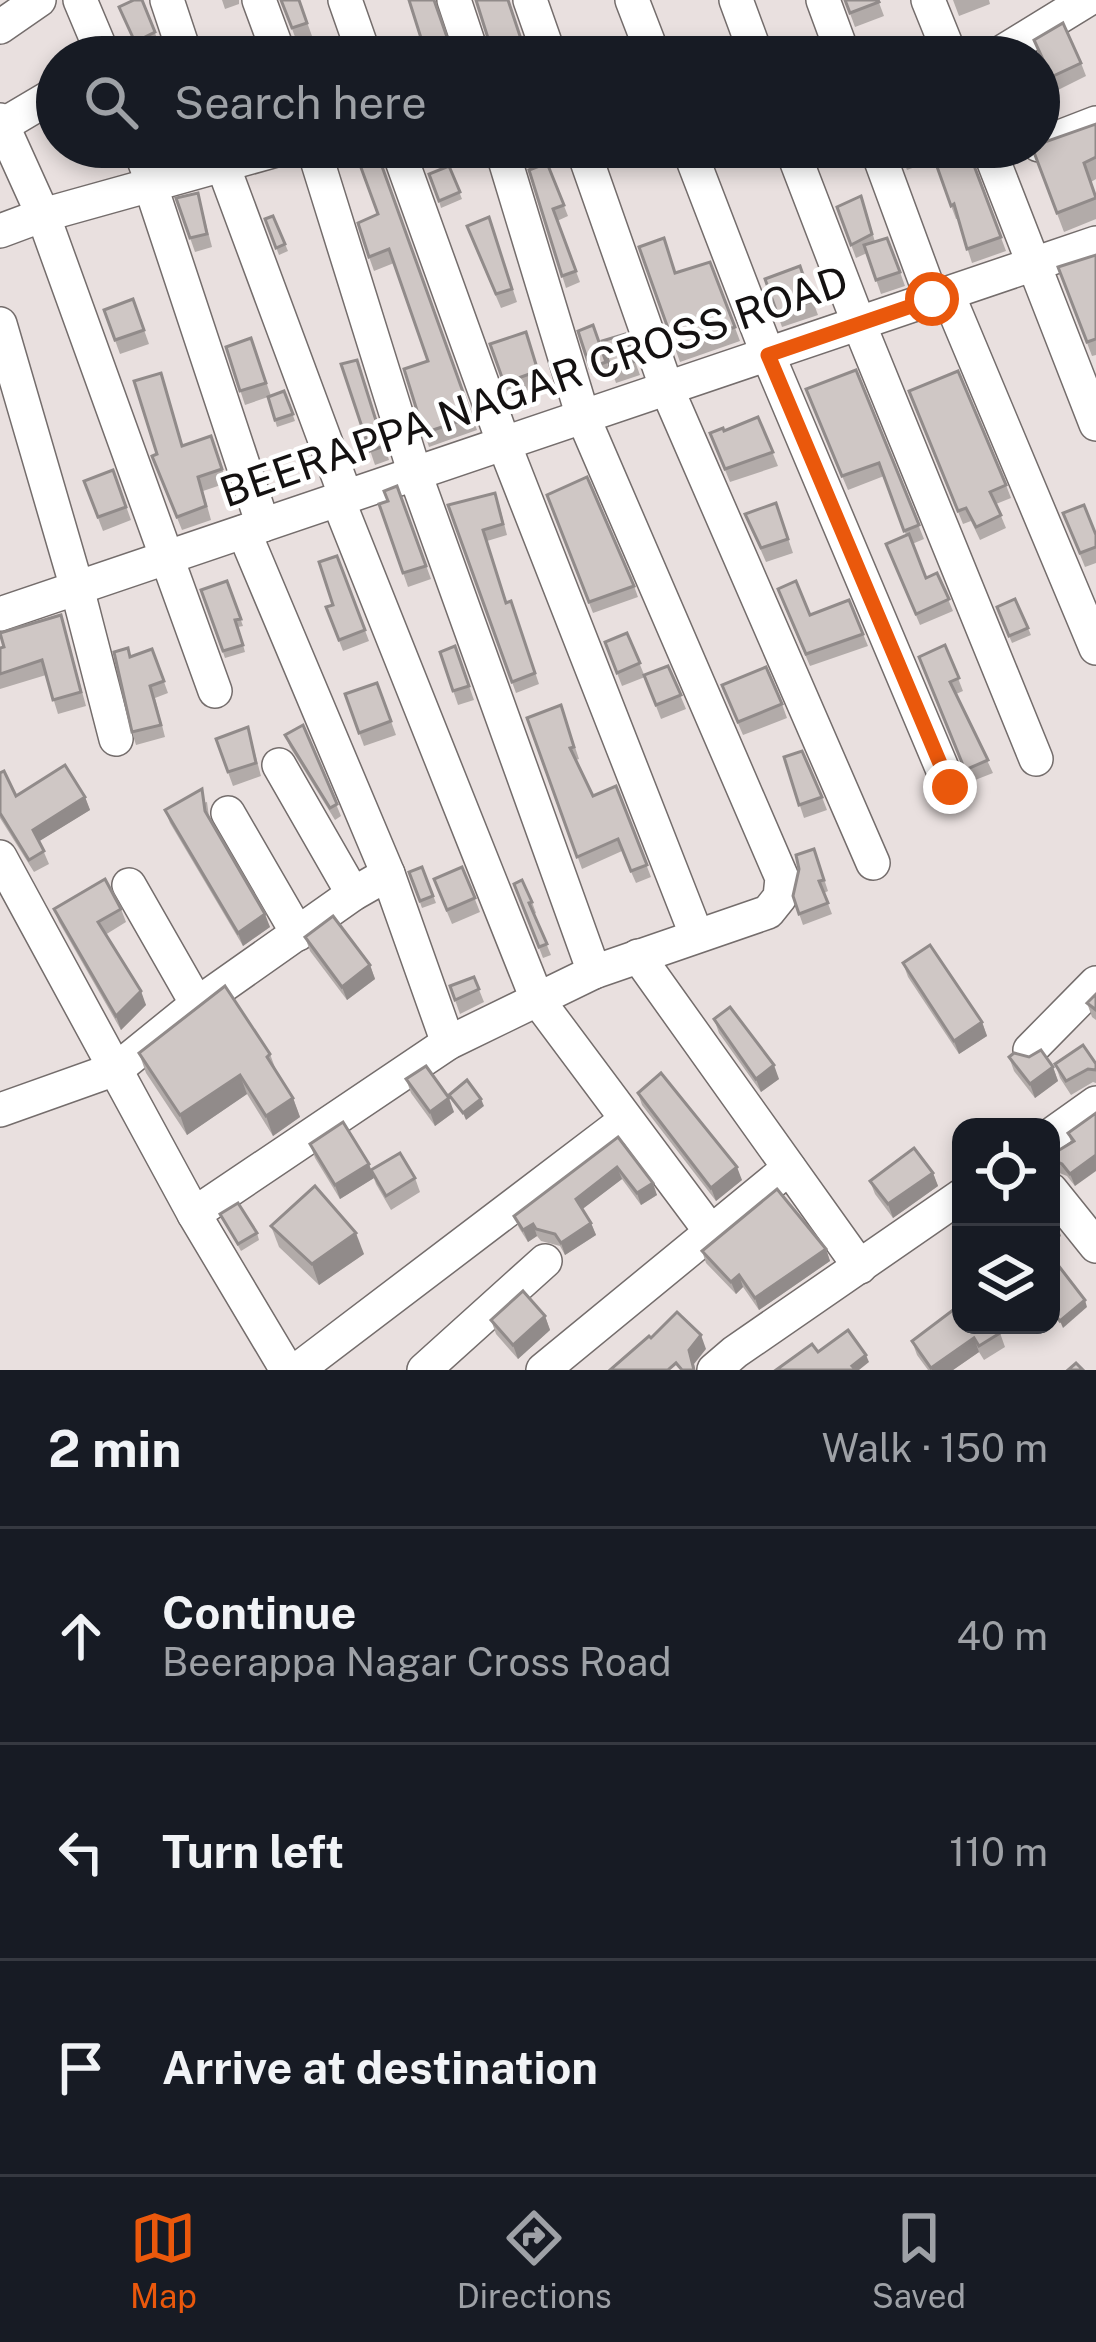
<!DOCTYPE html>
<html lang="en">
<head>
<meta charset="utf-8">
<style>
	body { margin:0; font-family:"Public Sans",sans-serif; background:#242831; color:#f1f3f6 }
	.controls { position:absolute; right:36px; bottom:36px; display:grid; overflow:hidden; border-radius:24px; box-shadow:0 6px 18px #0003 }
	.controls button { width:108px; height:108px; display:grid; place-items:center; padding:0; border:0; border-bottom:3px solid #363941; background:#171b24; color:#f1f3f6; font:60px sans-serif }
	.stop { position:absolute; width:36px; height:36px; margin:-27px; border:9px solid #ea580c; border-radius:50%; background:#fff }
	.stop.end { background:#ea580c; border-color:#fff; box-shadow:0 3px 12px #0008 }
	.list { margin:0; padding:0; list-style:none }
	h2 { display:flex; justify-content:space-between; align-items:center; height:156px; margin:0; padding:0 48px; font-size:51px }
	h2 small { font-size:39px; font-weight:400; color:#9ea1a6 }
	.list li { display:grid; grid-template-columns:78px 1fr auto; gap:36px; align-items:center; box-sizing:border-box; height:216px; padding:0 48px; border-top:3px solid #363941 }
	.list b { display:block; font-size:45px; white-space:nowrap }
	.list p { margin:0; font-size:39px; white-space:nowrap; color:#9ea1a6 }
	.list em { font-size:39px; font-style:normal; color:#9ea1a6 }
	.icon { flex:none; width:66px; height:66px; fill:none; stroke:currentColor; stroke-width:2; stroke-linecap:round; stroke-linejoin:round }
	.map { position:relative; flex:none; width:1096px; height:1370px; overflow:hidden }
	.search { position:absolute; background:#171b24; box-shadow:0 6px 18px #0003; left:36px; right:36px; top:36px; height:132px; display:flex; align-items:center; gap:30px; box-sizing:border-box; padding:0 42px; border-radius:66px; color:#9ea1a6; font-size:45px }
	.sheet { height:804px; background:#171b24 }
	nav { display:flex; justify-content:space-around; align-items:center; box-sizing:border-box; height:168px; border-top:3px solid #363941; background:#171b24; font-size:33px; color:#9ea1a6 }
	nav a { display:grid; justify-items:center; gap:6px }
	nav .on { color:#ea580c }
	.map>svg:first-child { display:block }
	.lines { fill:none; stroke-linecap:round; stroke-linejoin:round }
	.minor-casing { stroke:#746d6c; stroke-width:36 }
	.minor { stroke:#fff; stroke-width:33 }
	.wall { fill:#b2aba9 }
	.shaded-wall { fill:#918b8a }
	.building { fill:#cfc7c5; stroke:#918b8a; stroke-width:3 }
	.route { stroke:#ea580c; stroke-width:15 }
	.labels { text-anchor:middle; stroke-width:9; stroke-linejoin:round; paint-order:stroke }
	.street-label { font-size:42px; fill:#141111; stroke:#fff }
</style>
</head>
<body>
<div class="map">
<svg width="1096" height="1370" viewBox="0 0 1096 1370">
	<rect width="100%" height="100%" fill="#e9e0df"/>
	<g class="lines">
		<g class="minor-casing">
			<g id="minor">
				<polyline points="80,0 104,57"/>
				<polyline points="167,0 186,57"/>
				<polyline points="259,0 280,57"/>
				<polyline points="345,0 365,57"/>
				<polyline points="454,0 473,57"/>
				<polyline points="530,0 550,57"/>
				<polyline points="632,0 654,57"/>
				<polyline points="736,0 757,57"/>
				<polyline points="823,0 844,57"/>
				<polyline points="928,0 951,57"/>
				<polyline points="0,27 39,0"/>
				<polyline points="994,57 1087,0"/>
				<polyline points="0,120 43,215 215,691"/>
				<polyline points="3,125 57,93"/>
				<polyline points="1039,145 1096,123"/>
				<polyline points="139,147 153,184"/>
				<polyline points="216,147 346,497"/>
				<polyline points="313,147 415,474 594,972"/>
				<polyline points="397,147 504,444 696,934"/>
				<polyline points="582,147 667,389 873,863"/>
				<polyline points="688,147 768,355 950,787"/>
				<polyline points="791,147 859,324 1036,759"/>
				<polyline points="876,147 932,299"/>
				<polyline points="988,147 1096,424"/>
				<polyline points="150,184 263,525"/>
				<polyline points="0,231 43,215 287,147"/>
				<polyline points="948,295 1096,648"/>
				<polyline points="0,324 77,588 116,739"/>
				<polyline points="338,500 537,999 711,1232"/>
				<polyline points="244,532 388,874 448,1043"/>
				<polyline points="0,614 1096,243"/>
				<polyline points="279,765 353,894"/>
				<polyline points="228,813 298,934"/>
				<polyline points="0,857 194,1214 287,1370"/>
				<polyline points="129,885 197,1004"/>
				<polyline points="638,956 860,1267"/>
				<polyline points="1030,1050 1096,983"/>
				<polyline points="0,1110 118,1068 197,1004 353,894 388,874"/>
				<polyline points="1051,1135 1096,1103"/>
				<polyline points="1051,1190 1096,1246"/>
				<polyline points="194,1214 448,1043 594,972 768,912 780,897 782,878 583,417 501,147"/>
				<polyline points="297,1370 626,1120"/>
				<polyline points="424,1370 545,1261"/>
				<polyline points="543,1370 789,1168"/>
				<polyline points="714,1370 735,1352 961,1196"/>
			</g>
		</g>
		<use href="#minor" class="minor"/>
	</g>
	<g class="wall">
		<polygon points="142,0 160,46 140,56 119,7"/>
		<polygon points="222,0 239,0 239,4 225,9"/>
		<polygon points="281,0 299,0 312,36 297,42"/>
		<polygon points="845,0 878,0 884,16 855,27"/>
		<polygon points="953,0 989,0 990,4 959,16"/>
		<polygon points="1034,40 1081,63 1086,76 1056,91"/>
		<polygon points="1096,124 1096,179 1091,182 1096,196 1096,219 1064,232 1032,147"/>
		<polygon points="898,147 967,147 1006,251 972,263 958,219 956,219 934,160 907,170"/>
		<polygon points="379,158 477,430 429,447 404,369 428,361 394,263 374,271 369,257 378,214"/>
		<polygon points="547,163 568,216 557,221 580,282 566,288 529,170"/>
		<polygon points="449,166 462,199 441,208 439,201"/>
		<polygon points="198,193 212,247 195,252 176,198"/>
		<polygon points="837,207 866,210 875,242 900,272 905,286 881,294 867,253 856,258"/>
		<polygon points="273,216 288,251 279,255 265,219"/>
		<polygon points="489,217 517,302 501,308 472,240"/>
		<polygon points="639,247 676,273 710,262 740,341 680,362"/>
		<polygon points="1096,255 1096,355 1092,356 1058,267"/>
		<polygon points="800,266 818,315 782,327 765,279"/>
		<polygon points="133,299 149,344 120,354 104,310"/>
		<polygon points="593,325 609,369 592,375 578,331"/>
		<polygon points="526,332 544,385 509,396 490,344"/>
		<polygon points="625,334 640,375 616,383 602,341"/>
		<polygon points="251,338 271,396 284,391 295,421 277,427 268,397 245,405 226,347"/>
		<polygon points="357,360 389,460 375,465 341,364"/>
		<polygon points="856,370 924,539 912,544 926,578 937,573 953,611 920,625 886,544 906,535 884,476 848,490 811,403"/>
		<polygon points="161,373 183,446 211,436 227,483 203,491 211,520 182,530 152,456 157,454"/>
		<polygon points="909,391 1006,485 1011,498 996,504 1006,528 980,540 971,521 963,524"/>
		<polygon points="758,417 778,466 730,482 715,446 724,431"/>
		<polygon points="113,470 131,520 103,531 84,481"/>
		<polygon points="397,486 431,579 408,587 379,504 388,501"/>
		<polygon points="547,495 634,586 638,597 593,613"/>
		<polygon points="776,503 793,553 766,562 745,514"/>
		<polygon points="499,504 507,535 487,541 507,603 511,601 539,684 516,693 448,505"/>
		<polygon points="1063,513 1096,535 1096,563 1085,567"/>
		<polygon points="337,556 369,641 343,651 326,607 333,605"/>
		<polygon points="227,581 243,626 238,627 245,652 225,658 201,590"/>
		<polygon points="1015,599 1031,635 1012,643 997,607"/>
		<polygon points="849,600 868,646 810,666 782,601 810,615"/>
		<polygon points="61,615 86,706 58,714 46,675 0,689 0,648"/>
		<polygon points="627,633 645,677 622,686 605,642"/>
		<polygon points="945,645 963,691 956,694 993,773 970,782 919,657"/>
		<polygon points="455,646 474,700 458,705 440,652"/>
		<polygon points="152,649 168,693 155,698 165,737 136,745 132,732 131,656"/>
		<polygon points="668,666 686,709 661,719 644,675"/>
		<polygon points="377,683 396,735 364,746 345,694"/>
		<polygon points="727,698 782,704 787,718 743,735"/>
		<polygon points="561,705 579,759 576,760 593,796 616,786 651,877 636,883 622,851 582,869 527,718"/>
		<polygon points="303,725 341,816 335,820 290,747 285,735"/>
		<polygon points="248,727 261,776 233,786 216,739"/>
		<polygon points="784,757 822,797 827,810 804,818"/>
		<polygon points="0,773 16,796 85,797 90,810 39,841 49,864 34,872 0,818"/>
		<polygon points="207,802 209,817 270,927 243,946 170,823 165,810"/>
		<polygon points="814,849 828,891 824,893 832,914 803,925 793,896"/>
		<polygon points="422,867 436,903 422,908 409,872"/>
		<polygon points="462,867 480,912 452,924 439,893"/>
		<polygon points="514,884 532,902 536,913 534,914 551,955 543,958"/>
		<polygon points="54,909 121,909 126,922 105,935 146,1005 121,1030 59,922"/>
		<polygon points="305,937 370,965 375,979 347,1000 310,951"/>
		<polygon points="903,963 982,1022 987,1036 959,1054 908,977"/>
		<polygon points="474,977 484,1002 460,1014 450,986"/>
		<polygon points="1096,994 1096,1020 1092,1017 1087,1003"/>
		<polygon points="714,1019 779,1079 761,1092 719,1033"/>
		<polygon points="139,1053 270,1054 277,1073 293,1098 300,1117 273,1136 247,1094 187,1135 146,1073"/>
		<polygon points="1009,1057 1053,1067 1058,1081 1035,1098 1014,1071"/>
		<polygon points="1055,1064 1096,1064 1096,1083 1093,1082 1071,1095 1060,1078"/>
		<polygon points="406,1079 454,1112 435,1126 411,1093"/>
		<polygon points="638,1093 742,1180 716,1201 642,1105"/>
		<polygon points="1096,1113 1075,1186 1067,1176 1052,1170 1051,1155 1071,1142 1068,1133"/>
		<polygon points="618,1137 657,1195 641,1205 622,1179 582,1209 591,1223 596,1235 565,1255 560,1246 541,1241 537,1236 528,1242 519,1228 514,1216"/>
		<polygon points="310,1144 369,1164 374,1178 340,1199 315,1158"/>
		<polygon points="371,1170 415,1178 420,1192 391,1210 376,1184"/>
		<polygon points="933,1173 938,1186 893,1218 875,1194 870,1181"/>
		<polygon points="220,1214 257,1233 259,1240 241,1251"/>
		<polygon points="271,1226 364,1254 319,1285 279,1247"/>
		<polygon points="826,1249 830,1261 759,1310 743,1287 736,1294 706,1263 702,1251"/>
		<polygon points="545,1316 550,1330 518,1359 496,1334 491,1320"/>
		<polygon points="1000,1333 1005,1347 984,1360 979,1352 953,1370 928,1370 917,1355 912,1341"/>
	</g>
	<g class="shaded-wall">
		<polygon points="85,797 90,810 38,842 33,830"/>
		<polygon points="265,914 270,927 243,946 238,933"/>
		<polygon points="370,965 375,979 347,1000 342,987"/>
		<polygon points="141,991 146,1005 121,1030 116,1016"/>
		<polygon points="982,1022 987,1036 959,1054 954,1041"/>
		<polygon points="774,1065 779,1079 761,1092 756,1079"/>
		<polygon points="1053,1067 1058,1081 1035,1098 1030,1084"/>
		<polygon points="240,1075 247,1094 187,1135 180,1115"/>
		<polygon points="293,1098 300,1117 273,1136 266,1116"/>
		<polygon points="449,1098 454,1112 435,1126 430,1112"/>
		<polygon points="481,1099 484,1106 466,1120 463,1113"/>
		<polygon points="1096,1155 1096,1171 1075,1186 1070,1174"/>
		<polygon points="369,1164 374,1178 340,1199 335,1185"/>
		<polygon points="617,1167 622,1179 580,1211 576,1199"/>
		<polygon points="737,1167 742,1180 716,1201 711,1188"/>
		<polygon points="933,1173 938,1186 893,1218 888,1204"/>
		<polygon points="653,1183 657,1195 641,1205 637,1193"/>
		<polygon points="1056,1222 1061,1236 1051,1244 1051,1226"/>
		<polygon points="591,1223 596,1235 565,1255 561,1243"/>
		<polygon points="533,1224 537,1236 528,1242 523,1230"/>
		<polygon points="356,1233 364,1254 319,1285 312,1264"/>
		<polygon points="826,1249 830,1261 759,1310 755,1298"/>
		<polygon points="739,1275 743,1287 736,1294 731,1282"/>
		<polygon points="1085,1300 1087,1307 1063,1328 1060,1321"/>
		<polygon points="545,1316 550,1330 518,1359 513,1345"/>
		<polygon points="701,1335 706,1349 694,1364 695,1370 693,1370 689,1350"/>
		<polygon points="974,1338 979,1352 953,1370 932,1370 931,1368"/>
		<polygon points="866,1355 869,1362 859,1370 854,1370 852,1366"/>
	</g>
	<g class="building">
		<polygon points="134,0 142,0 155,32 135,42 119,7"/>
		<polygon points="281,0 299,0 307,23 292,28"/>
		<polygon points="409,0 434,0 454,57 427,57"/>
		<polygon points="476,0 508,0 524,48 518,50 521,57 485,57 488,38"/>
		<polygon points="845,0 878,0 879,2 850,13"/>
		<polygon points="1063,23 1081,63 1051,77 1034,40"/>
		<polygon points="1096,124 1096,157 1084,163 1096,198 1057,213 1032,147 1039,147 1039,144"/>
		<polygon points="898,147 928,147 902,156"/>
		<polygon points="930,147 967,147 1001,237 967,249 954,204 951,206"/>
		<polygon points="379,158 472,417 424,433 404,369 428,361 389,249 369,257 358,223 378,214 360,165"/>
		<polygon points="547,163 564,205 553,209 576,271 562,276 529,170"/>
		<polygon points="449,166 460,192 439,201 429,174"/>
		<polygon points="198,193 207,234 190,238 176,198"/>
		<polygon points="861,196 872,234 851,245 837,207"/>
		<polygon points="273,216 285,244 276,248 265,219"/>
		<polygon points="489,217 512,289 496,294 467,226"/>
		<polygon points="664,238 675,273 710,262 735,327 675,348 639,247"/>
		<polygon points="887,238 900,272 876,280 864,245"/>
		<polygon points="1096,255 1096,339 1087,342 1058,267"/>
		<polygon points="800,266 812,301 777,313 765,279"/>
		<polygon points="133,299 144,330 115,340 104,310"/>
		<polygon points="593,325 606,362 590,368 578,331"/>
		<polygon points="526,332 538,371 504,383 490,344"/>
		<polygon points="625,334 635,361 611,370 602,341"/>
		<polygon points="251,338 266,383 240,391 226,347"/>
		<polygon points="357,360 384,446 370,451 341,364"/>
		<polygon points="856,370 919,525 904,531 879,463 842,476 806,389"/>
		<polygon points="958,371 1006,485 990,492 1001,515 976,527 966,508 958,511 909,391"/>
		<polygon points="161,373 182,446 211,436 222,469 198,477 206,506 177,517 152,456 157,454 134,381"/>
		<polygon points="284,391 293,414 275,420 268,397"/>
		<polygon points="758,417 773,452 725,469 710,433 723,428 724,431"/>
		<polygon points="113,470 126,507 98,517 84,481"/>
		<polygon points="587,477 634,586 589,602 547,495"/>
		<polygon points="397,486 426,566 403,573 379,504 388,501 384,491"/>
		<polygon points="495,493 503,524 483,530 506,603 511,601 535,673 512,682 448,505"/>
		<polygon points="776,503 788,539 761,548 745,514"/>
		<polygon points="1084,505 1096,535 1096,547 1080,553 1063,513"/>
		<polygon points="909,534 926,578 937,573 949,599 916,614 886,544"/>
		<polygon points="337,556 365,630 339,640 326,607 333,605 319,562"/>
		<polygon points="227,581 241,619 235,620 243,645 223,651 201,590"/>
		<polygon points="796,581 810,615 849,600 863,634 806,654 778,589"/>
		<polygon points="1015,599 1028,628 1009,636 997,607"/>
		<polygon points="61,615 81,692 53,700 42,660 0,674 0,648 4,647 0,633"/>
		<polygon points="627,633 640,663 617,673 605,642"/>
		<polygon points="945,645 959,678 950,682 988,760 965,770 919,657"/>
		<polygon points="455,646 469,686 453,691 440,652"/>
		<polygon points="128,648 130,657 152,649 164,681 150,686 161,725 132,732 114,652"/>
		<polygon points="668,666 681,695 656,705 644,675"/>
		<polygon points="766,667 782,704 738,722 722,685"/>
		<polygon points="377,683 391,721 359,733 345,694"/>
		<polygon points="561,705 574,747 570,748 593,796 616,786 647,865 631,871 618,839 577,857 527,718"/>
		<polygon points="303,725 337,804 330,808 285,735"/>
		<polygon points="248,727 256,763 228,772 216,739"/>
		<polygon points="802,751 822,797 799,805 784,757"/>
		<polygon points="65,765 85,797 33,830 44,851 29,860 0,813 0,773 4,771 16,796"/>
		<polygon points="202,789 205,811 265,914 238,933 165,810"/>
		<polygon points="814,849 824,880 819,881 828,903 799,914 793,896 799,869 796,855"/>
		<polygon points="422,867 433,896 420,901 409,872"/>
		<polygon points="462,867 475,898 447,910 434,879"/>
		<polygon points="105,879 121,909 98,922 141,991 116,1016 54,909"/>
		<polygon points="522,880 532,902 529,903 547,944 539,947 514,884"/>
		<polygon points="333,916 370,965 342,987 305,937"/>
		<polygon points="930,945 982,1022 954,1041 903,963"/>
		<polygon points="474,977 479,989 455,1000 450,986"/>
		<polygon points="225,986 270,1054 267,1057 293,1098 266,1116 240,1075 180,1115 139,1053"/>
		<polygon points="1096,994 1096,1010 1087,1003"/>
		<polygon points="730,1007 774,1065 756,1079 714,1019"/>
		<polygon points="1083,1045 1096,1064 1096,1070 1088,1069 1066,1081 1055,1064"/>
		<polygon points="1041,1050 1053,1067 1030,1084 1009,1057 1014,1053 1029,1057"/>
		<polygon points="426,1066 449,1098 430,1112 406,1079"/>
		<polygon points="661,1073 737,1167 711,1188 638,1093"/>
		<polygon points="467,1080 481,1099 463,1113 449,1095"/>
		<polygon points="1096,1113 1096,1155 1070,1174 1062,1164 1051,1159 1051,1155 1074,1141 1068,1133"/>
		<polygon points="343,1122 369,1164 335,1185 310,1144"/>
		<polygon points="618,1137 653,1183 637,1193 617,1167 576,1199 591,1223 561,1243 555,1234 536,1229 533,1224 523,1230 514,1216"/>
		<polygon points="914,1148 933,1173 888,1204 870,1181"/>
		<polygon points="400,1153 415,1178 386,1196 371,1170"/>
		<polygon points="315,1186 356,1233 312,1264 271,1226"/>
		<polygon points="777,1189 826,1249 755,1298 739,1275 731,1282 702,1251"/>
		<polygon points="238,1203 257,1233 238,1244 220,1214"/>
		<polygon points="1051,1256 1085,1300 1060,1321 1051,1310"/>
		<polygon points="523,1291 545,1316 513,1345 491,1320"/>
		<polygon points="961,1304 961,1325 995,1325 1000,1333 979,1346 974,1338 931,1368 912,1341"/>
		<polygon points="677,1312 701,1335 689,1350 694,1370 682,1370 676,1363 668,1370 610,1370 649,1336 651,1338"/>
		<polygon points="848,1330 866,1355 852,1366 856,1370 776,1370 812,1344 818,1352"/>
		<polygon points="1076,1363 1083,1370 1068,1370"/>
	</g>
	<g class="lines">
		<polyline class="route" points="932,299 768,355 950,787"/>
	</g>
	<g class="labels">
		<g class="street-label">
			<text transform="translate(534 386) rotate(-19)" y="15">BEERAPPA NAGAR CROSS ROAD</text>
		</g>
	</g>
</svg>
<div class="controls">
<button><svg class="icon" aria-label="locate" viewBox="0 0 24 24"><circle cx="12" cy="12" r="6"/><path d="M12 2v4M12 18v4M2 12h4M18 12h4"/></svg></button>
<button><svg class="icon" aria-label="layers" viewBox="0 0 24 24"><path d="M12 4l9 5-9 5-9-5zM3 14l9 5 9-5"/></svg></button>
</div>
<div class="stop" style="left:932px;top:299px"></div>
<div class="stop end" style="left:950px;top:787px"></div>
<div class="search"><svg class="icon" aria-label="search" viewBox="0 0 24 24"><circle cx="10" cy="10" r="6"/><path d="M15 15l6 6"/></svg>Search here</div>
</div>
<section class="sheet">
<h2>2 min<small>Walk · 150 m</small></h2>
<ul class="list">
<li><svg class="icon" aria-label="ahead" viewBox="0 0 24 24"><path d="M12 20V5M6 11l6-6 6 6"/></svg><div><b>Continue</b><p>Beerappa Nagar Cross Road</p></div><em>40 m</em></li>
<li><svg class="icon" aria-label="left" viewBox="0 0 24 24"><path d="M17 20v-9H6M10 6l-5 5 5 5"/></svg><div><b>Turn left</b></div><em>110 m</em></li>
<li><svg class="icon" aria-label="arrive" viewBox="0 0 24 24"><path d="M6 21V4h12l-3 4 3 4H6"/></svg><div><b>Arrive at destination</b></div></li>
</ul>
</section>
<nav>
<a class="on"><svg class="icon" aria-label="map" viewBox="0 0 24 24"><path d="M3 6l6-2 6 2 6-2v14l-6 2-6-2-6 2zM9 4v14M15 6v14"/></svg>Map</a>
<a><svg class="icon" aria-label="directions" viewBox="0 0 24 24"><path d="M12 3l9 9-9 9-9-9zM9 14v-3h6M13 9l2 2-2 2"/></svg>Directions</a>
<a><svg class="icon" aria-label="saved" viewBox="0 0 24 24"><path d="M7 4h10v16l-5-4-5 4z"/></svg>Saved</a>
</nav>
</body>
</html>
